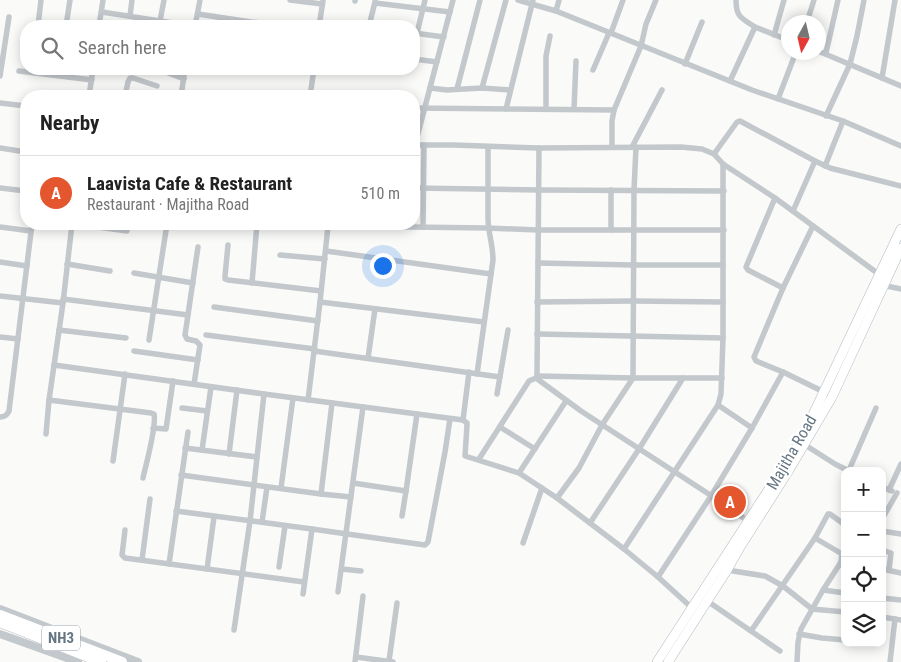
<!DOCTYPE html>
<html lang="en">
<head>
<meta charset="utf-8">
<style>
	body { margin:0; font-family:"Roboto Condensed",sans-serif; background:#f2f2f2; color:#222 }
	.controls { position:absolute; right:15px; bottom:15px; display:grid; overflow:hidden; border-radius:10px; box-shadow:0 2px 12px #0003 }
	.controls button { width:45px; height:45px; display:grid; place-items:center; padding:0; border:0; border-bottom:1px solid #e0e0e0; background:#fff; color:#222; font:25px sans-serif }
	.compass { position:absolute; left:781px; top:15px; width:45px; height:45px; border-radius:50%; background:#fff; box-shadow:0 2px 12px #0003; rotate:188deg }
	.you { position:absolute; left:382px; top:265px; width:18px; height:18px; margin:-12px; border:4px solid #fff; border-radius:50%; background:#1a73e8; box-shadow:0 0 0 8px #1a73e833 }
	.badge { display:grid; place-items:center; width:32px; height:32px; border-radius:50%; background:#e4572e; color:#fff; font-size:16px; font-weight:700 }
	.pin { position:absolute; translate:-50% -50%; border:2px solid #fff; box-shadow:0 1px 5px #0006 }
	.list { margin:0; padding:0; list-style:none }
	h2 { display:flex; justify-content:space-between; align-items:center; height:65px; margin:0; padding:0 20px; font-size:21px }
	h2 small { font-size:16px; font-weight:400; color:#767676 }
	.list li { display:grid; grid-template-columns:32px 1fr auto; gap:15px; align-items:center; box-sizing:border-box; height:75px; padding:0 20px; border-top:1px solid #e0e0e0 }
	.list b { display:block; font-size:19px; white-space:nowrap }
	.list p { margin:0; font-size:16px; white-space:nowrap; color:#767676 }
	.list em { font-size:16px; font-style:normal; color:#767676 }
	.icon { flex:none; width:28px; height:28px; fill:none; stroke:currentColor; stroke-width:2; stroke-linecap:round; stroke-linejoin:round }
	.map { position:relative; flex:none; width:901px; height:662px; overflow:hidden }
	.search { position:absolute; background:#fff; box-shadow:0 2px 12px #0003; left:20px; top:20px; width:400px; height:55px; display:flex; align-items:center; gap:12px; box-sizing:border-box; padding:0 18px; border-radius:20px; color:#767676; font-size:19px }
	.panel { position:absolute; background:#fff; box-shadow:0 2px 12px #0003; left:20px; top:90px; width:400px; height:140px; border-radius:20px }
	.map>svg:first-child { display:block }
	.lines { fill:none; stroke-linecap:round; stroke-linejoin:round }
	.secondary-casing { stroke:#b3babf; stroke-width:10 }
	.trunk-casing { stroke:#b4b9bd; stroke-width:11 }
	.minor { stroke:#c3c8cc; stroke-width:5.5 }
	.tertiary { stroke:#c3c8cc; stroke-width:8 }
	.secondary { stroke:#fff; stroke-width:9 }
	.trunk { stroke:#fff; stroke-width:10 }
	.labels { text-anchor:middle; stroke-width:5; stroke-linejoin:round; paint-order:stroke }
	.shield { fill:#fff; stroke:#939fa8; stroke-width:1 }
	.shield-label { font-size:15px; font-weight:bold; fill:#657683 }
	.street-label { font-size:16px; fill:#657683; stroke:#fff }
</style>
</head>
<body>
<div class="map">
<svg width="901" height="662" viewBox="0 0 901 662">
	<rect width="100%" height="100%" fill="#fafaf8"/>
	<g class="lines">
		<g class="secondary-casing">
			<g id="secondary">
				<polyline points="657,662 802,438 901,229"/>
				<polyline points="668,662 727,570 740,547 789,470 832,397 901,248"/>
			</g>
		</g>
		<g class="trunk-casing">
			<g id="trunk">
				<polyline points="0,615 122,662"/>
				<polyline points="0,622 101,662"/>
			</g>
		</g>
		<g class="minor">
			<polyline points="290,0 322,4"/>
			<polyline points="518,0 556,11 752,90 843,121 901,146"/>
			<path d="M736,0C736,17 741,18 755,27"/>
			<polyline points="355,1 355,0"/>
			<polyline points="375,3 450,12"/>
			<polyline points="556,11 559,0"/>
			<polyline points="102,12 192,26"/>
			<polyline points="198,14 251,22 297,26"/>
			<polyline points="130,16 132,0"/>
			<polyline points="160,21 164,0"/>
			<polyline points="807,22 814,0"/>
			<polyline points="38,26 41,0"/>
			<polyline points="66,26 70,0"/>
			<polyline points="99,26 103,0"/>
			<polyline points="195,26 200,0"/>
			<polyline points="319,26 323,1"/>
			<polyline points="369,26 375,2"/>
			<polyline points="414,33 444,37"/>
			<polyline points="417,33 425,0"/>
			<polyline points="611,33 623,0"/>
			<polyline points="774,35 784,0"/>
			<polyline points="818,51 901,86"/>
			<polyline points="826,53 838,0"/>
			<polyline points="414,59 437,62"/>
			<polyline points="685,64 702,22"/>
			<polyline points="158,69 184,79"/>
			<polyline points="593,70 609,33"/>
			<polyline points="19,71 92,80"/>
			<polyline points="0,76 9,17"/>
			<polyline points="882,78 895,0"/>
			<polyline points="730,81 755,27 788,40"/>
			<polyline points="430,88 447,90 482,88 510,90"/>
			<polyline points="482,88 506,0"/>
			<polyline points="457,89 480,0"/>
			<polyline points="89,96 93,69"/>
			<polyline points="125,96 128,82 130,78 133,78 157,86"/>
			<polyline points="181,96 185,69"/>
			<polyline points="310,96 314,69"/>
			<polyline points="778,99 796,52"/>
			<polyline points="0,103 26,106"/>
			<polyline points="414,108 614,110"/>
			<polyline points="506,109 533,0"/>
			<polyline points="546,109 546,56 550,36"/>
			<polyline points="574,109 576,61"/>
			<polyline points="826,116 850,64 857,36 864,0"/>
			<polyline points="414,145 453,145 539,148 681,147 702,149 714,154 723,164 775,198 880,275"/>
			<polyline points="415,145 453,0"/>
			<polyline points="612,147 612,121 614,110 641,46 646,24 656,0"/>
			<polyline points="632,147 662,90"/>
			<polyline points="0,148 26,152"/>
			<polyline points="539,148 537,376 536,378 581,411 721,502 748,521"/>
			<polyline points="714,154 737,122 740,121 815,161 793,211"/>
			<polyline points="815,161 830,168 901,186"/>
			<polyline points="825,166 843,121"/>
			<polyline points="0,188 26,191"/>
			<polyline points="414,188 539,190 724,191"/>
			<polyline points="775,198 746,267 748,270 783,288"/>
			<polyline points="76,224 127,231"/>
			<polyline points="188,224 488,228 538,230 724,230"/>
			<polyline points="813,226 783,288 754,357 756,361 783,372 824,392"/>
			<polyline points="0,227 31,231"/>
			<polyline points="423,227 424,145"/>
			<polyline points="611,230 611,190"/>
			<polyline points="228,245 225,276 225,279 228,280 321,291"/>
			<polyline points="326,251 491,274"/>
			<polyline points="280,255 325,259"/>
			<polyline points="0,262 27,266"/>
			<polyline points="538,263 633,265 723,265"/>
			<polyline points="67,264 110,271"/>
			<polyline points="134,273 193,283"/>
			<polyline points="252,283 257,224"/>
			<polyline points="882,285 901,289"/>
			<polyline points="0,296 63,303"/>
			<polyline points="63,299 188,315"/>
			<polyline points="320,302 484,322"/>
			<polyline points="537,302 633,301 723,302"/>
			<polyline points="214,307 318,321"/>
			<polyline points="59,330 126,338"/>
			<polyline points="537,334 723,338"/>
			<polyline points="206,335 315,349"/>
			<polyline points="0,337 18,339"/>
			<polyline points="149,340 167,224"/>
			<polyline points="134,351 198,360"/>
			<polyline points="314,351 500,377"/>
			<polyline points="368,358 375,309"/>
			<polyline points="54,365 264,394 463,420"/>
			<polyline points="469,372 463,420 467,423 467,425 465,456 519,473 557,498 624,549 658,577 692,608"/>
			<path d="M477,374L493,260C493,245 488,232 488,218V147"/>
			<polyline points="537,376 633,378 722,378"/>
			<polyline points="194,384 200,345 196,341 187,339 185,335 198,247"/>
			<polyline points="497,394 508,330"/>
			<path d="M49,400L151,413L154,414C157,426 146,464 143,478"/>
			<polyline points="308,400 320,302 328,226"/>
			<polyline points="718,405 752,428"/>
			<polyline points="182,408 207,411"/>
			<path d="M0,417C5,417 7,415 9,411L32,224"/>
			<polyline points="500,427 535,449"/>
			<polyline points="153,428 166,429 173,381"/>
			<polyline points="46,434 49,400 63,303 72,224"/>
			<polyline points="802,443 835,464 849,471"/>
			<polyline points="185,448 257,457"/>
			<polyline points="202,450 211,387"/>
			<polyline points="229,454 237,390"/>
			<polyline points="479,459 529,381 536,378"/>
			<polyline points="113,461 125,374"/>
			<polyline points="849,470 876,408"/>
			<polyline points="519,473 566,401"/>
			<polyline points="181,475 321,494 332,403"/>
			<polyline points="353,483 406,491 417,414"/>
			<polyline points="882,487 892,491"/>
			<polyline points="281,488 293,398"/>
			<polyline points="889,490 901,464"/>
			<polyline points="321,494 351,497"/>
			<polyline points="557,498 579,468 602,425 633,378 634,190 636,147"/>
			<polyline points="176,511 312,529 425,545 428,542 445,452 450,419"/>
			<polyline points="402,516 406,491"/>
			<polyline points="882,519 897,493"/>
			<polyline points="262,522 267,487"/>
			<polyline points="590,523 639,449 683,378"/>
			<polyline points="125,530 122,555 125,558 304,582"/>
			<polyline points="882,531 901,534"/>
			<polyline points="523,543 542,488"/>
			<polyline points="624,549 718,405 721,394 723,338 723,164"/>
			<polyline points="882,550 891,553 889,570"/>
			<polyline points="142,560 150,499"/>
			<polyline points="841,562 842,554 815,538 828,514 830,514 845,525"/>
			<polyline points="169,564 188,432"/>
			<polyline points="279,567 285,526"/>
			<polyline points="207,569 214,517"/>
			<polyline points="342,569 361,571"/>
			<polyline points="882,569 901,573"/>
			<polyline points="727,570 765,576 783,586 812,609 845,612"/>
			<polyline points="658,577 711,496 752,428 783,372"/>
			<polyline points="823,590 845,593"/>
			<polyline points="338,592 363,407"/>
			<polyline points="303,594 312,529"/>
			<polyline points="700,596 780,651"/>
			<polyline points="882,598 901,600"/>
			<polyline points="882,617 901,620"/>
			<polyline points="234,630 250,521 264,394"/>
			<polyline points="751,631 815,538"/>
			<polyline points="799,634 822,638 845,640"/>
			<polyline points="356,657 393,662"/>
			<polyline points="389,661 397,603"/>
			<polyline points="355,662 363,596"/>
			<polyline points="797,662 798,642 801,629 823,590 841,562 845,563"/>
			<polyline points="890,662 895,619"/>
		</g>
		<g class="tertiary">
			<polyline points="0,609 138,662"/>
			<polyline points="0,634 78,662"/>
		</g>
		<use href="#secondary" class="secondary"/>
		<use href="#trunk" class="trunk"/>
	</g>
	<g class="labels">
		<rect class="shield" x="42" y="625.5" width="38" height="25" rx="4"/>
		<g class="shield-label">
			<text x="61" y="643">NH3</text>
		</g>
		<g class="street-label">
			<text transform="translate(791 452) rotate(-60)" y="6">Majitha Road</text>
		</g>
	</g>
</svg>
<div class="controls">
<button>+</button>
<button>−</button>
<button><svg class="icon" aria-label="locate" viewBox="0 0 24 24"><circle cx="12" cy="12" r="6"/><path d="M12 2v4M12 18v4M2 12h4M18 12h4"/></svg></button>
<button><svg class="icon" aria-label="layers" viewBox="0 0 24 24"><path d="M12 4l9 5-9 5-9-5zM3 14l9 5 9-5"/></svg></button>
</div>
<svg class="compass" viewBox="-18 -18 36 36"><path d="M0-13l5 13h-10z" fill="#e53935"/><path d="M0 13l5-13h-10z" fill="#767676"/></svg>
<div class="you"></div>
<div class="pin badge" style="left:730px;top:502px">A</div>
<div class="search"><svg class="icon" aria-label="search" viewBox="0 0 24 24"><circle cx="10" cy="10" r="6"/><path d="M15 15l6 6"/></svg>Search here</div>
<section class="panel">
<h2>Nearby<small></small></h2>
<ul class="list">
<li><span class="badge">A</span><div><b>Laavista Cafe &amp; Restaurant</b><p>Restaurant · Majitha Road</p></div><em>510 m</em></li>
</ul>
</section>
</div>
</body>
</html>
